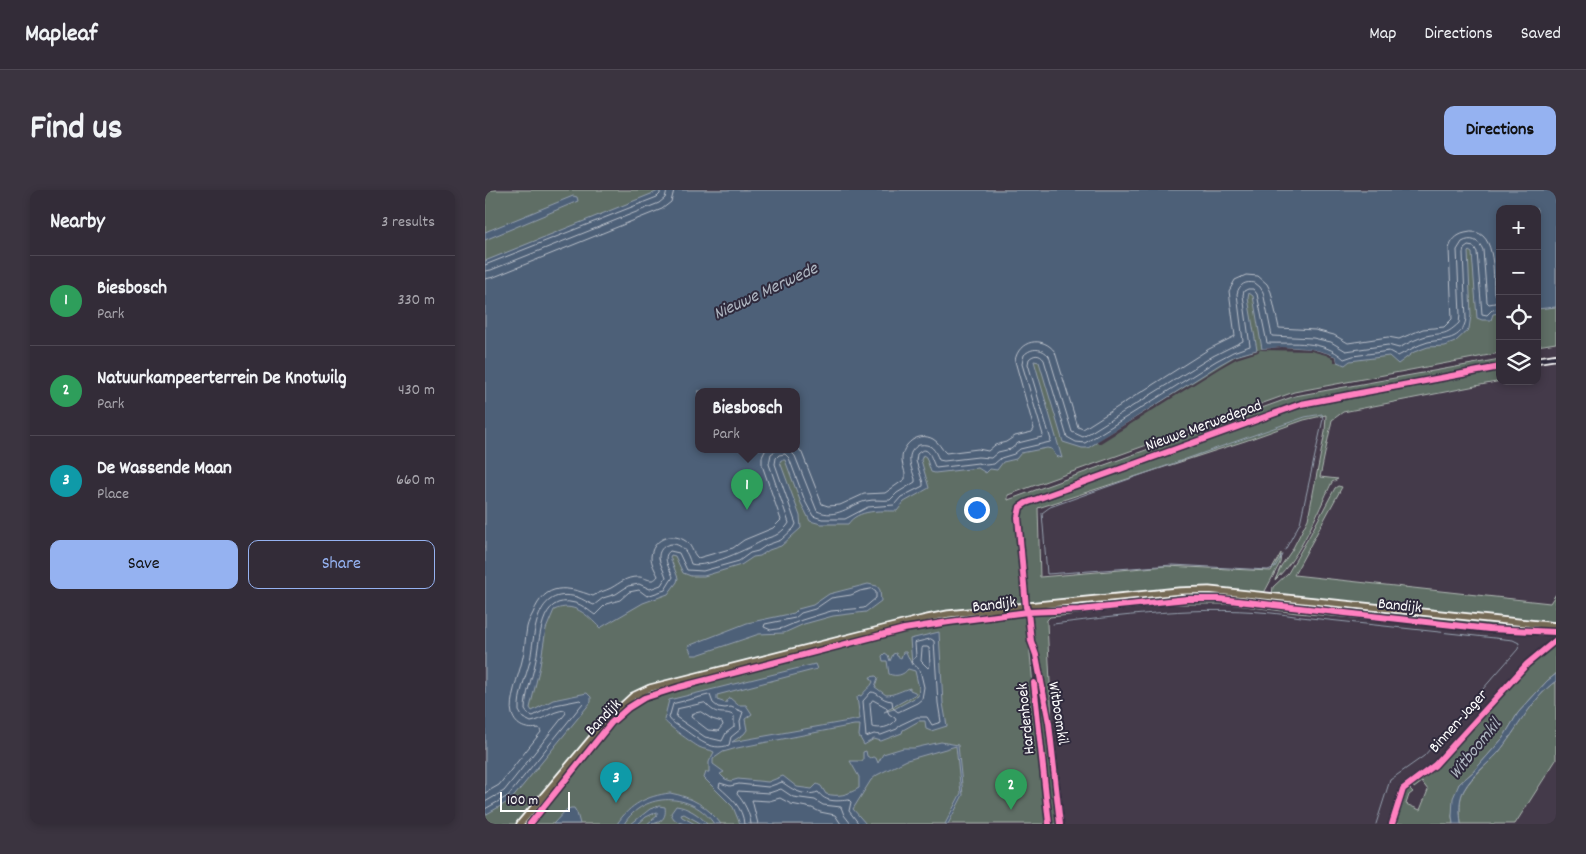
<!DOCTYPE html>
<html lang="en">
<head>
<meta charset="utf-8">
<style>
	body { margin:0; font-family:Dekko,sans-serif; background:#3b3440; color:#f1f3f6 }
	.controls { position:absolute; right:15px; top:15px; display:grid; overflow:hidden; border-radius:10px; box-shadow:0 2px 8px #0003 }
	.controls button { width:45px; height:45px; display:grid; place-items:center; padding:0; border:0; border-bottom:1px solid #4e4853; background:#332c38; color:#f1f3f6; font:25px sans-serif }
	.scale { position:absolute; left:15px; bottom:12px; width:70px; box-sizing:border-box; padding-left:5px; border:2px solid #fff; border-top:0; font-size:14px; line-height:18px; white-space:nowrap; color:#fff; -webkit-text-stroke:4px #2f2a3d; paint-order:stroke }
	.you { position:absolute; left:491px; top:319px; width:18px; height:18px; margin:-12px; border:4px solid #fff; border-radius:50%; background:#1a73e8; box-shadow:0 0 0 8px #1a73e833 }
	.badge { display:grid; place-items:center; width:32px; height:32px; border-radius:50%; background:#95b2f1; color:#fff; font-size:16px; font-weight:700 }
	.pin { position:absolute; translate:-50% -41px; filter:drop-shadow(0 1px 2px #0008) }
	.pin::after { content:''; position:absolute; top:26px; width:18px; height:15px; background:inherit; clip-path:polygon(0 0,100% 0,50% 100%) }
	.popup { position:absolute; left:210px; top:198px; width:105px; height:65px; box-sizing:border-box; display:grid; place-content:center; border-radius:10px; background:#332c38; filter:drop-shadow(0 1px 4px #0005); font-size:16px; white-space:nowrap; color:#a9a7ae }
	.popup b { font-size:19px; color:#f1f3f6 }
	.popup::after { content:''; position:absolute; left:50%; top:100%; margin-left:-10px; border:10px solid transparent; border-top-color:#332c38 }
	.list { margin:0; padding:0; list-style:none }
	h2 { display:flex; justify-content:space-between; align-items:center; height:65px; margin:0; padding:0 20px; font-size:21px }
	h2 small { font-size:16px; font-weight:400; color:#a9a7ae }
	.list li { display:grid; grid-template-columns:32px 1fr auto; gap:15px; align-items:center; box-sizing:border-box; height:90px; padding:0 20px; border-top:1px solid #4e4853 }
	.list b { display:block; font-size:19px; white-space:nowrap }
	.list p { margin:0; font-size:16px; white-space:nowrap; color:#a9a7ae }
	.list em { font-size:16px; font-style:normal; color:#a9a7ae }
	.actions { display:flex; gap:10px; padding:15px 20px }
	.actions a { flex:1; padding:11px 0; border:1px solid #95b2f1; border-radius:10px; text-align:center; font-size:18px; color:#95b2f1 }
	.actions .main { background:#95b2f1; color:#111 }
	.icon { flex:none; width:28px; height:28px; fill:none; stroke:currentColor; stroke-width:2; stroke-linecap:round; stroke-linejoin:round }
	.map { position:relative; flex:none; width:1071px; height:634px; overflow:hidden; border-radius:10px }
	header { display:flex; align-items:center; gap:30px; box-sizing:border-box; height:70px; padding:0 25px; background:#332c38; border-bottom:1px solid #4e4853 }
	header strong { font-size:24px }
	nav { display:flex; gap:28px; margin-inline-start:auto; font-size:18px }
	.intro { display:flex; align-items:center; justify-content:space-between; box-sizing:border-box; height:120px; padding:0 30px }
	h1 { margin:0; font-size:35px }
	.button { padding:12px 22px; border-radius:10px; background:#95b2f1; color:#111; font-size:18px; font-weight:700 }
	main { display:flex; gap:30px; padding:0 30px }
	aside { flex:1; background:#332c38; border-radius:10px; box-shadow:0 2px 8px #0003 }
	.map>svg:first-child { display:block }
	.green { fill:#5e6e65; stroke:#aeb6b2; fill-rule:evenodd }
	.water { fill:#4e6078; stroke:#95a0ae; fill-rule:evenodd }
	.pier { fill:#443a4a }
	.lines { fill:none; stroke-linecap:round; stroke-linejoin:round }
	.shore { stroke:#b8bfc9; stroke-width:1 }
	.stream { stroke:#95a0ae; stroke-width:1 }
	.minor-casing { stroke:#fff; stroke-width:8 }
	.major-casing { stroke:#fff; stroke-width:9 }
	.minor { stroke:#2f2a3d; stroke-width:4.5 }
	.major { stroke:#746b55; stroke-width:5.5 }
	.cycleway-casing { stroke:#2f2a3d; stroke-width:9 }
	.cycleway { stroke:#ff80c0; stroke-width:6 }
	.labels { text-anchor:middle; stroke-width:4; stroke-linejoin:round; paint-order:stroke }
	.street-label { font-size:16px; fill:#fff; stroke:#2f2a3d }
	.water-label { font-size:18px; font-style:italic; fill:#afb7c2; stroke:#2f2a3d }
</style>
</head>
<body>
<header>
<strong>Mapleaf</strong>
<nav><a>Map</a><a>Directions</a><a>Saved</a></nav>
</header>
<div class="intro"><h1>Find us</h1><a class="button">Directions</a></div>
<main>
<aside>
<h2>Nearby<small>3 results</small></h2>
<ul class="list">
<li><span class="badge" style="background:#2e9e5b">1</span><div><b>Biesbosch</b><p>Park</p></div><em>330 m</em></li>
<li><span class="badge" style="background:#2e9e5b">2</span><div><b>Natuurkampeerterrein De Knotwilg</b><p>Park</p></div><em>430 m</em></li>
<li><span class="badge" style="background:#0f9aa8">3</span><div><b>De Wassende Maan</b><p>Place</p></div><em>660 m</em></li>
</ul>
<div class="actions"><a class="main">Save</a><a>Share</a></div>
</aside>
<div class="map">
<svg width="1071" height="634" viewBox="0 0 1071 634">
	<rect width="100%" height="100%" fill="#443a4a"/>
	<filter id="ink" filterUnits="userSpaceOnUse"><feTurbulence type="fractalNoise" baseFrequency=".02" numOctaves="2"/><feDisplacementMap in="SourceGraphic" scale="10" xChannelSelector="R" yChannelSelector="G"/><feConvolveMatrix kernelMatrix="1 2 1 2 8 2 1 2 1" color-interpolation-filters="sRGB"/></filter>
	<g filter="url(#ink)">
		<g class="green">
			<path d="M0,0H1071V153L1052,156V19H1015V163L809,202L523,305V310L810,206L1015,169V175L815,212L540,312L533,317L531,324L539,415L533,421H541L561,634H0ZM213,201H311V259H213Z"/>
			<path d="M1015,178V191H1016L858,222L847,230L835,287L853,289L847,292C831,325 817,364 790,390L796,376L807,360L823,329L840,242L841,225L819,230L760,251L553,318L555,387L681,376L786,381L796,363L795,373L779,403L734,399L543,414L534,328L537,319L544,314L816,215Z"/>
			<polygon points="853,296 857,297 809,385 1065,413 1071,404 1071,435 787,404 788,397 803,383 825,345 850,298"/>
			<path d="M709,403L758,406L1071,439V446L812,423L744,414H689L565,427L562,430V433L567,531C561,494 549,458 545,420Z"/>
			<polygon points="1071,452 1071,484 1062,491 1033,523 1018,548 988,582 974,594 967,626 968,634 910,634 920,600 923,597 928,602 924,605 921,614 935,620 943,600 937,592 929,598 928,594 949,580 1044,474"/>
			<polygon points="550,470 557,498 572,634 566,634"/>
			<path d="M1071,491V570L1030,634H976C975,623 973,610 979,600C987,586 1002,575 1013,563C1031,541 1048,507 1071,491Z"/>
		</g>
		<g class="water">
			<path d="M176,0H1071V117L1052,119V19H1015V123L1008,124L1006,130H997L992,128L987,63L984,61L983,62L986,125L984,139L970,152L960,156L943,157L929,162L913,174L904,166L865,171L860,175L852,172L851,167C827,156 803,157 777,159L768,106L764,103L763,108L772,160L750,166L734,175L603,258H597L578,252L554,172L549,171L577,268L571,266L567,259L562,258L536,263L531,269L518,272L512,280L505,279L501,283L493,278L450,283L446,282L441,267L438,265L436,270L444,298L419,312L412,321C396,321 373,319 363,334H336L325,331L316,313L300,270H296L295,272L315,326L316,338L296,356L284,360L275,366L268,367L256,375L219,386H206L198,383L190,366L186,365L185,367L193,388L192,392L183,404L158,413L115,438C102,425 89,411 69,420L61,439L55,476L45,518L47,521L68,510L102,503L106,507V512L26,610L0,625V71ZM213,201H311V259H213Z"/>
			<polygon points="88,6 92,7 93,11 0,50 0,42"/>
			<polygon points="383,394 392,396 395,400 396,411 381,422 348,426 319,434 299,443 274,444 212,465 207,465 203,456 262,433 309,423 313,419 328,415 344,404"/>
			<path d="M454,442L458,513L462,536L446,541L441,539L440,531H434L418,540L417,543L396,551L389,549L379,555L374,546L375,535H369L252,558L238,562L228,569V574L239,582L235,584L240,589L246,591L253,589L283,592L298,586L312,597L327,599L332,594L336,596L341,604C354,607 362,605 374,598V587L365,571H378V562L381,561L382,566L385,568L388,567L391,568L393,573L398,564L418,558H429L456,552L473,555L478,605L463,634H460L476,603L471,556L422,570L392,585L386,590L368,619L381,634H255L248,617L219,588L221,582H224V572L229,562C225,559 219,560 214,557C207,553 182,535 179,530L184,510L330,474L332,479L232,505V510L241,513L243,509L245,508L253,515H261L267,524L260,529L262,540L259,544L247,552L375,529L372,507L374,505L376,506C379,501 386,497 388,492L385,487L391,486L393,488L390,497L401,505C410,505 417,500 425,498V500L430,502L431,504L399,522L409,519L433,506L434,498L430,481L423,479C419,485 411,487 404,484L402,471H398L397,466L400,463L403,465L405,471L408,464L411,463L412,466L416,468L418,462H421L427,475L425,449Z"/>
			<path d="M1071,484V491C1048,507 1031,541 1013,563C1002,575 987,585 979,600C973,610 975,623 976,634H968L967,626L968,608L974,594L988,582L1018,548L1033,523L1062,491Z"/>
			<path d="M185,603C207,607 222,616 236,634H229C208,602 159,601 139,634H132C145,614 162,606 185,603Z"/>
			<path d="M174,616L180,617C182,630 174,634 162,634L172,626V622L161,627L153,634H146L165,619Z"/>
			<path d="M191,616C202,617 215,625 222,634H217L199,624L196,625L197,627L210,634C199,634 189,634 186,623Z"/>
			<polygon points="86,618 89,618 92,623 95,634 68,634 82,619"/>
		</g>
		<polygon class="pier" points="797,157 826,159 841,163 851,167 852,172 849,172 849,169 841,165 826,161 775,160 773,162 751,169 735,178 614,254 611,252 750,167 777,159"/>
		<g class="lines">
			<g class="shore">
				<polyline points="0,75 172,7 175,4 175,0"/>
				<polyline points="0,81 6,80 174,13 180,8 182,0"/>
				<polyline points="0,89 9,87 177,19 186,12 189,0"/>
				<path d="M311,255L317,263L337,314L343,316L355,315L379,304L400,303L420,289C421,282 417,276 417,269C417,254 433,241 448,249C454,252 456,259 461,263L493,259L503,261L510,255L521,252L530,246L547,242L549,239L530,171C533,150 558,145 570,162L593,237L598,239L724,159L750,146L744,101L750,90L761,85L773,86L782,94L786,102L794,138L830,140L849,145L863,153L903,147L914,149L938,139L959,137L967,129L964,59C966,51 971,45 980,43C1012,34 1008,84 1009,103L1011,105H1015"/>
				<path d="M303,259L310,266L332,321C352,330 364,315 381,311C389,309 397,311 405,310L412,303L430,292V289C426,276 419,263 434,255C447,253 450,260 454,270L459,271L493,267L506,268L513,262L526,259L533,253L557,247L558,245L537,174L539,165C547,157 557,158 564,166L587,242L598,247L728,166L758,151L752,104C754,94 761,91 770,93L775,97L778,102L787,146L828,148L846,152L861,161L903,155L914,158C923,153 931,149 941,146C958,142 959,147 974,133L975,125L972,60L977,52C986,47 994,50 998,60L1002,112L1004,114L1015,112"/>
				<polygon points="387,399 391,402 391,408 379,418 346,421 317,430 298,438 286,440 279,437 280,434 310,428 316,423 330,419 346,408 366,405 375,401"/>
				<path d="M446,449L449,451L453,513L456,532L447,535L442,527H432L415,535L412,539L396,545L389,544L381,547L378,511L386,502C394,502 395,510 407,511L408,518L413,522L432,513L437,509L439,497L435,480L426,472L431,466L430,453Z"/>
				<polygon points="438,457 442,457 444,458 445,475 443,478 436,471 437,459"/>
				<path d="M225,505L228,513L233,517L240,518L246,517L258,522L255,531L256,539L246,547L244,555C225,562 212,548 197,538C192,535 187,533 184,528L188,514Z"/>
				<path d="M388,510L401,517L404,524L410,528L411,530C405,538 395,539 387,537L385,514Z"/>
				<path d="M220,513C234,529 239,519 249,526V537L241,543L237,551L220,547L191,527L193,519Z"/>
				<polygon points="216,522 227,529 237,532 238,535 233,541 223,540 206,527 207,524"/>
				<path d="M0,603L14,595L56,542L54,538C42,540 31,537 27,524C23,511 34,485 37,471C40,460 40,448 42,437C43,432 46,427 48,423C60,392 82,396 108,406C114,402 120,401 126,398C135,393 141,387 152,387C160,386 167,395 173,386C170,380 166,373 166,367C167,350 185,342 199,350C207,354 207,363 213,368L248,358L259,350L288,338L296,330L277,275V267L281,259"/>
				<path d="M0,612L19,601L81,523L80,520C67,521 58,530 46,532L38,528L34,521C33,504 41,487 45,471C50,444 49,396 92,407C98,409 103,413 109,415L118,408L131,404L143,396L154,394L165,399L176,395L181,387C179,381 175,374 174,368C173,356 187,350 196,357C202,361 204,368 206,374C222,379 264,358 279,350C283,347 289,347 293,344C297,341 302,337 304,333L284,274L286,264L293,259"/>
				<path d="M0,619L23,606L98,513L95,510L70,515L48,526L43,524L40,520C40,505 47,489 50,474C56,451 53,403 90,413C98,415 104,421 110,425L121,414L135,410L144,402L154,400L162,406L180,400L188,387C185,379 176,367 185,361L194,363L202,380L218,381L254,371L265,363L273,361L282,355L296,350L309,338L311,334L290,274L291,268L294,265L300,264L304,268L320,311L328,326L337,329H360L383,317L409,315L416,307L438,296V293L431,271L432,264C445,252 446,271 451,278L493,273L501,275L509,274L516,268L529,264L535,259L565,252L566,250L543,174L544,169C549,164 555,164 559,170L582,247L591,252L600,253L731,171L748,162L765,156L758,105L759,101L763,99H768L772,104L782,153C808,154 838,149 859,169L868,166L904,161L913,166C923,161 932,155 943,152C959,149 977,151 981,129L978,63L979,59L983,56L989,57L992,62L997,124L1002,125L1007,120L1015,119"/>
				<path d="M259,634C258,617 246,608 234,597L235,593L245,596L254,594L283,597L297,592C308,600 319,607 333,602C341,613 352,611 364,610L366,612L364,621L374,634"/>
				<path d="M266,634C265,623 259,612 252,604L253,601L284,603L296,599L308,607L330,610L338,615L356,617L359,625L366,634"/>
				<polyline points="273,634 267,610 284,611 295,608 306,614 327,618 335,622 350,625 356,634"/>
			</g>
			<g class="stream">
				<polyline points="797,365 790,377 783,380 688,375 562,384 557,323 565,317 820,227 837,224 838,229 815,333 800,360"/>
				<path d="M568,434C651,424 734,413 816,427L1028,450L1034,453L1033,459L939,566L905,590L891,634"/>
			</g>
			<g class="minor-casing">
				<g id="minor">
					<polyline points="1052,170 1071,167"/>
					<polyline points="575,634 564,533 551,465 546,451 543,422 541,417 533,327 535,317 541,313 816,214 1015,177"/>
					<polyline points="907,634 918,599 950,575 1042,474 1071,450"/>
				</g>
			</g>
			<g class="major-casing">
				<polyline id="major" points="35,634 123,529 148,506 165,498 438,429 463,424 694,401 724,400 1071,436"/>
			</g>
			<use href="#minor" class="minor"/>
			<use href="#major" class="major"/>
			<g class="cycleway-casing">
				<g id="cycleway">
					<polyline points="549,493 564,634"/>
					<polyline points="45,634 126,533 143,518 159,508 194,497 419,439 464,432 543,422 594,420 702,409 735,409 1004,439 1071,442"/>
					<polyline points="575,634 564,533 551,465 546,451 543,422 541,417 533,327 535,317 541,313 816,214 1015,177"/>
					<polyline points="907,634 918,599 950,575 1042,474 1071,450"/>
				</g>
			</g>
			<use href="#cycleway" class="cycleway"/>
		</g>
	</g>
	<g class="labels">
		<g class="street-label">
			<text transform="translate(718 234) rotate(-20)" y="6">Nieuwe Merwedepad</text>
			<text transform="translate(509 413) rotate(-7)" y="6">Bandijk</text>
			<text transform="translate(915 414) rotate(6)" y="6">Bandijk</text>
			<text transform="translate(575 523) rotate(81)" y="6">Witboomkil</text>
			<text transform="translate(117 526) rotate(-46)" y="6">Bandijk</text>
			<text transform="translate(539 529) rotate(-96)" y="6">Hardenhoek</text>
			<text transform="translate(972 530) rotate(-48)" y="6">Binnen-Jager</text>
		</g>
		<g class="water-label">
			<text transform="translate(280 100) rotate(-25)" y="6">Nieuwe Merwede</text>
			<text transform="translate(989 558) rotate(-51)" y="6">Witboomkil</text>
		</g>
	</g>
</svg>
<div class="controls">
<button>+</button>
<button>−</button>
<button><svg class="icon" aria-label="locate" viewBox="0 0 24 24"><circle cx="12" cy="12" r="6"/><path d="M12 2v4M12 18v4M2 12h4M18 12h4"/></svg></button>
<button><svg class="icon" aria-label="layers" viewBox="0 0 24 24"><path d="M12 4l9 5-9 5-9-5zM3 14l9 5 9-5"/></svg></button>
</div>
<div class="scale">100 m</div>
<div class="you"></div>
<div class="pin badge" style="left:262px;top:320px;background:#2e9e5b">1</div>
<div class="popup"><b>Biesbosch</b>Park</div>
<div class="pin badge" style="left:526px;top:620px;background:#2e9e5b">2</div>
<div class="pin badge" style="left:131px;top:613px;background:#0f9aa8">3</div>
</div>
</main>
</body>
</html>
